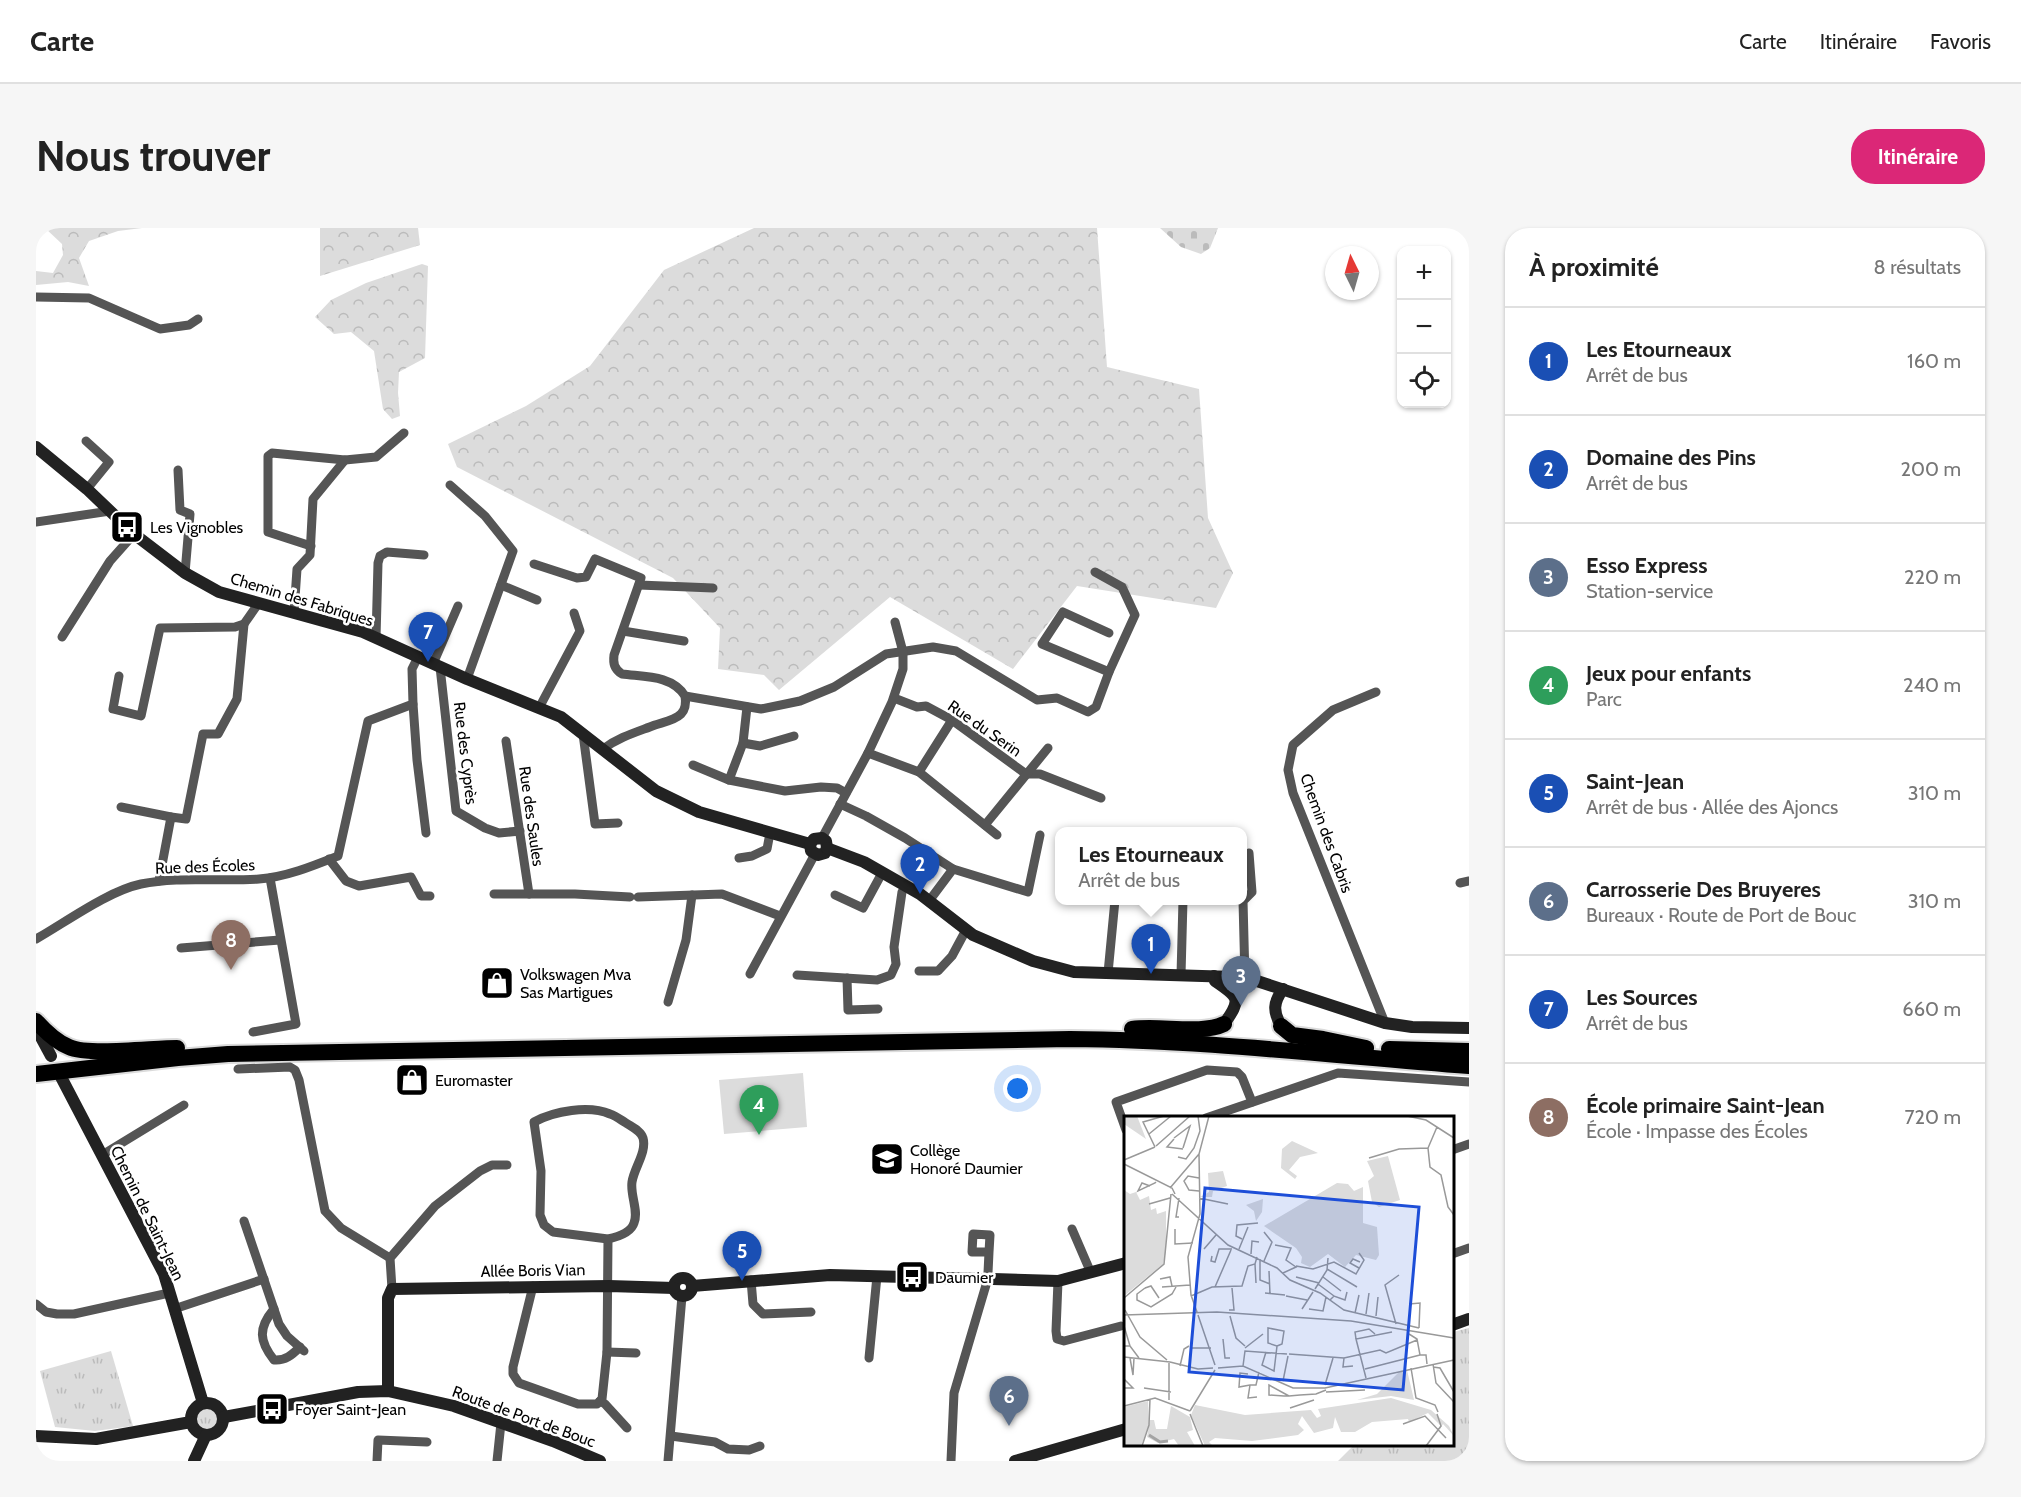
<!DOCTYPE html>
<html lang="fr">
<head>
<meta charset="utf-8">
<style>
	body { margin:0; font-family:Cabin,sans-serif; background:#f6f6f6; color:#222 }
	.controls { position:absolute; right:18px; top:18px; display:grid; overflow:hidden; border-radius:12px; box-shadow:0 2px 4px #0004 }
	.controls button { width:54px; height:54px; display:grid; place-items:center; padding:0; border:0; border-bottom:2px solid #e0e0e0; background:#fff; color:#222; font:30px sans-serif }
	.compass { position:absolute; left:1289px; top:18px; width:54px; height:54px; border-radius:50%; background:#fff; box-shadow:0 2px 4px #0004; rotate:355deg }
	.you { position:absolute; left:982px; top:861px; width:21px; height:21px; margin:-15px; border:4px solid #fff; border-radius:50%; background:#1a73e8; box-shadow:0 0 0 9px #1a73e833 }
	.badge { display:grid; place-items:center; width:39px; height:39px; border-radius:50%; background:#db2777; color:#fff; font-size:20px; font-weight:700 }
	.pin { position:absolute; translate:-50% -50px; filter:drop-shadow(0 2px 3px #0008) }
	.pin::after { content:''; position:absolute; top:32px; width:21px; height:18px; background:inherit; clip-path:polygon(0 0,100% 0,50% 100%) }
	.popup { position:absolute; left:1019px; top:599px; width:192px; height:78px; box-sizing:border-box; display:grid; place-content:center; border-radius:12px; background:#fff; filter:drop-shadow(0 2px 4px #0005); font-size:20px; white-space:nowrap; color:#767676 }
	.popup b { font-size:22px; color:#222 }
	.popup::after { content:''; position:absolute; left:50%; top:100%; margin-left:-12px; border:12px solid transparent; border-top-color:#fff }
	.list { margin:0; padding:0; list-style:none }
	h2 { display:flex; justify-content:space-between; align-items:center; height:78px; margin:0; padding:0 24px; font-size:26px }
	h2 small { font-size:20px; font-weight:400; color:#767676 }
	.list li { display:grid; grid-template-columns:39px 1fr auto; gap:18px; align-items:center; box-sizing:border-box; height:108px; padding:0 24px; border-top:2px solid #e0e0e0 }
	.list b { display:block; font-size:22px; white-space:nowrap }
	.list p { margin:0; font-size:20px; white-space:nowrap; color:#767676 }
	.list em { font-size:20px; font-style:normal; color:#767676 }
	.icon { flex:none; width:33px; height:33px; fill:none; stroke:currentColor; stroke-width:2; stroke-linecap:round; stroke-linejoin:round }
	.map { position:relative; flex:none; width:1433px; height:1233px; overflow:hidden; border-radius:24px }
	header { display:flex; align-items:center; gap:36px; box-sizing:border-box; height:84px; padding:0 30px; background:#fff; border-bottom:2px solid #e0e0e0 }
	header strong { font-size:28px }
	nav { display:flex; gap:33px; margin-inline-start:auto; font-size:21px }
	.intro { display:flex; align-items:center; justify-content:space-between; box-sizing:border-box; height:144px; padding:0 36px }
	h1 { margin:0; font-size:42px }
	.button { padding:15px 27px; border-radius:24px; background:#db2777; color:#fff; font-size:21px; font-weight:700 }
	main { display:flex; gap:36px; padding:0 36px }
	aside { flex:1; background:#fff; border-radius:24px; box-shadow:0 2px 4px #0004 }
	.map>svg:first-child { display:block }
	.grass { fill:url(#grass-tufts) }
	.forest { fill:url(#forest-crowns) }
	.cemetery { fill:url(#cemetery-stones) }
	.pitch { fill:#dcdcdc }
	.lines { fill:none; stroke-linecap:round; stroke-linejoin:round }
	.highway-casing { stroke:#dbdbdb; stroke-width:20 }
	.street { stroke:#555; stroke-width:9 }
	.secondary { stroke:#222; stroke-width:12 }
	.highway { stroke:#000; stroke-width:16 }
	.labels { text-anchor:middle; stroke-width:5; stroke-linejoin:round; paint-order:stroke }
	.poi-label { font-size:16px; fill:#000; stroke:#fff; text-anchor:start }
	.street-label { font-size:16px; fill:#000; stroke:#fff }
	.inset-river { fill:none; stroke:#a3a3a3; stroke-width:3 }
	.inset-road { fill:none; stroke:#999; stroke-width:1.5 }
	.view { fill:#1d4ed8; fill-opacity:0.15; stroke:#1d4ed8; stroke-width:3 }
	.inset-edge { fill:none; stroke:#000; stroke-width:3 }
</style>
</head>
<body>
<header>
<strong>Carte</strong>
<nav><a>Carte</a><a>Itinéraire</a><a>Favoris</a></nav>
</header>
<div class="intro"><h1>Nous trouver</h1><a class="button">Itinéraire</a></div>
<main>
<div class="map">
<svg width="1433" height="1233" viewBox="0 0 1433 1233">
	<defs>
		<pattern id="grass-tufts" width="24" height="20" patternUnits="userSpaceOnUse" patternTransform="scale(1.5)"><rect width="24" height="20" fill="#dcdcdc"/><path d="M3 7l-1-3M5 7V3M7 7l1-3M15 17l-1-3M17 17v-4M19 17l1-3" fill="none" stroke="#bbb"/></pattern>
		<pattern id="forest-crowns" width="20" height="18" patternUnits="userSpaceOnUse" patternTransform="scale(1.5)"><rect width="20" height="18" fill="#dcdcdc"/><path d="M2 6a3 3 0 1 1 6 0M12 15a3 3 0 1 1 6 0" fill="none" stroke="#bbb"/></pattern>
		<pattern id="cemetery-stones" width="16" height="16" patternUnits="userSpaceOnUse" patternTransform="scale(1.5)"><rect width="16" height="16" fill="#dcdcdc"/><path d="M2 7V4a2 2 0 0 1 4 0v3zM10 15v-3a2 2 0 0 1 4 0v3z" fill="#bbb"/></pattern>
	</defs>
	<rect width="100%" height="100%" fill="#fff"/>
	<g class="grass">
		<polygon points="1433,1100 1433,1233 1302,1233 1318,1217 1416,1216 1417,1104"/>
		<polygon points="75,1123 97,1198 59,1203 19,1199 4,1143"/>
		<circle cx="171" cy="1191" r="13"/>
	</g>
	<g class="forest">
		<polygon points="9,0 106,0 82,3 53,13 43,30 53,58 32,54 0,57 0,43 17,45 27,27 26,16"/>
		<polygon points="284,0 382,0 384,17 284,48"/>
		<polygon points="718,0 1061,0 1071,139 1163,161 1172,290 1197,345 1180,380 1041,358 977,441 854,369 743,462 728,447 682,441 684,400 637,350 421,239 412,216 490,178 554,138 628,42"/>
		<polygon points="386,36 392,38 389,130 363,144 362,165 364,188 356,191 347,181 338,123 315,104 298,106 279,89 295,72 330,55"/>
	</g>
	<polygon class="cemetery" points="1124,0 1182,0 1174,20 1165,26 1145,19"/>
	<polygon class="pitch" points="767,845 771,899 688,906 683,852"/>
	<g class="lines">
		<g class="highway-casing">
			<g id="highway">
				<path d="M0,793C9,803 20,814 33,819C52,828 117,820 141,820"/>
				<polyline points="1245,798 1256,807 1287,811 1330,820"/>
				<path d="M1096,801C1124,797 1165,807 1188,796"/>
				<polyline points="1353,821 1433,823"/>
				<path d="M0,846L142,830L192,826L1034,811C1167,812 1300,828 1433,838"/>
			</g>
		</g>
		<g class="street">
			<polyline points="0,69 53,70 124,101 153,97 162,91"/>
			<polyline points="50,213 73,234 51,261"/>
			<polyline points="142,242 144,282 154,286 149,345"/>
			<polyline points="414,257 449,288 477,323 431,451"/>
			<polyline points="0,294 74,283"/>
			<polyline points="275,318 232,304 232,228 236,225 309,232 340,229 368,205"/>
			<path d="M498,336L541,350L550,349L559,331L605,350L578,427C577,435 578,441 586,446C608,449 636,447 649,468C650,474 650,481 645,486C639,492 628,494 619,497C601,504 583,509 567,521"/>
			<polyline points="465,357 501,372"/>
			<polyline points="603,357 677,360"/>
			<polyline points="258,385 261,341 274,327 277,271 309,232"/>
			<polyline points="587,403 648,413"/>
			<polyline points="26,409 74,333 98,306"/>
			<polyline points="340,410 342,335 344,328 351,324 388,327"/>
			<polyline points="397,436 422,378"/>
			<polyline points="404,439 420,583 449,600 463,605 484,603"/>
			<polyline points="1073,444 1006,416 1027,384 1073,405"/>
			<polyline points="83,448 77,481 105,488 124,400 199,399 208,396 222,376"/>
			<polyline points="1340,464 1297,482 1257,517 1252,542 1257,565 1349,795"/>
			<polyline points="649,468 725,481 764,473 798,459 850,426 897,419 920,423 1001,472 1021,470 1052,484 1060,479 1073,444 1099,387 1086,359 1059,344"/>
			<polyline points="858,470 881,479 890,478 916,492 990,546 1004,546 1065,570"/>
			<polyline points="377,476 381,532 390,605"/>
			<polyline points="503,480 544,403 538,385"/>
			<polyline points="547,506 559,596 582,595"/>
			<polyline points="470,513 493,666"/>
			<polyline points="707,515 724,518 758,508"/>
			<polyline points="832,525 883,544 961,607"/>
			<polyline points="657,537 693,552 749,563 785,559 801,560 810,565"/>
			<polyline points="883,544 916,492"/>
			<polyline points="693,552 707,515 711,479"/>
			<polyline points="804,576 830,588 869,610 917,641"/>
			<polyline points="85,579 135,589"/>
			<polyline points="949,597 1012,520"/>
			<polyline points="786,610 832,525 856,474 867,441 867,424 859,394"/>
			<polyline points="703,630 716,628 731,621 734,605"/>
			<polyline points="293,631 310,653 323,658 375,649 385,668 394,668"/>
			<polyline points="123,653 135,589 150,591 167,506 182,506 201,471 208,396"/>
			<polyline points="1424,655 1433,653"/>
			<polyline points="458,666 539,666 594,669"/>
			<polyline points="799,667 827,680 846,645"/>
			<polyline points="602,669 686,666 744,688"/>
			<polyline points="893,673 917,641 992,664 1004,607"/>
			<path d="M0,711C30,694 72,663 105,656C143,648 184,654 223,651C250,649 277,638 302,628L332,493L377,476L376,441L382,429"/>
			<polyline points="145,720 244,712"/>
			<polyline points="883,743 902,743 916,728 930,702"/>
			<polyline points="1072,745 1079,672"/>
			<polyline points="714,746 779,626"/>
			<polyline points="761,747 841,752 855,747 860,736 858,719 866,664 870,658"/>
			<polyline points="1145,747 1147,672"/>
			<polyline points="811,750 812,782 842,781"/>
			<polyline points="1209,751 1207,673 1216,664 1213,625"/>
			<polyline points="632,774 650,712 656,667"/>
			<polyline points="217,804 260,796 234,650"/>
			<polyline points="202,841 254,839 259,842 263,852 289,983 305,1000 354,1030"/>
			<polyline points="1170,890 1302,845 1433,854"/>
			<polyline points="1090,902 1080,874 1171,842 1201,844 1206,849 1216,874"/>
			<polyline points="1416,922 1433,916"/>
			<polyline points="66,927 148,877"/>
			<polyline points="208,993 243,1096 251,1108 268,1123"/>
			<polyline points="1036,1001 1055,1045"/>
			<polyline points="1416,1026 1433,1020"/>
			<polyline points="952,1045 953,1024 936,1024 937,1006 954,1007 953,1024"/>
			<polyline points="715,1052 717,1076 727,1086 775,1084"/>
			<polyline points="1022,1053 1020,1103 1021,1111 1028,1113 1085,1098"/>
			<path d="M497,1058L477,1139V1146L483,1155L542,1176H561L566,1171L571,1124L572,1011L517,1004L508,997L504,987L505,943L498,894C518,883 553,877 574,886C580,888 585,892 590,895C596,899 605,903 607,910C611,924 598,940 596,954C594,967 603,983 598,995C595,1005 581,1009 572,1011"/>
			<polyline points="356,1061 354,1030 399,978 444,943 456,937 471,937"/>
			<polyline points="0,1076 10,1084 21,1086 38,1086 133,1065"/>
			<polyline points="138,1081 228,1051"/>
			<path d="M238,1081C222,1100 223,1113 238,1132C249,1133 256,1127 264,1119"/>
			<polyline points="571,1124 600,1125"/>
			<polyline points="833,1130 841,1048"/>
			<polyline points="564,1173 569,1176 591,1200"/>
			<polyline points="635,1208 679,1214 692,1221 713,1222 724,1218"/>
			<polyline points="341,1233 342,1212 391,1214"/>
			<polyline points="461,1233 465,1195"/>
			<polyline points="632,1233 646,1068"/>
			<polyline points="915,1233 918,1165 950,1057"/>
		</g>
		<g class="secondary">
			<polyline points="0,219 51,261 98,306 149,345 183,364 327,404 431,451 525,489 620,563 663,584 774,616"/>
			<polyline points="774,616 775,623 782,627 789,625 791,620"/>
			<polyline points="774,616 778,611 786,610 790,613 791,620"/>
			<polyline points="791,620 828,634 884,666 937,707 997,733 1038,744 1198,749 1221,753 1349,795 1376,799 1433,800"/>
			<path d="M1178,748L1179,753C1203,769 1206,771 1188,796"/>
			<path d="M1245,798C1237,783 1237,775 1247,761"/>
			<polyline points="0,800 15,828"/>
			<polyline points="25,849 128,1046 167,1175"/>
			<circle cx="647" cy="1059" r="9"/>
			<polyline points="957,1051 1022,1053 1090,1035"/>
			<polyline points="656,1058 794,1047 945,1051"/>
			<polyline points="1416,1097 1433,1091"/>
			<polyline points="352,1163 352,1070 356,1061 573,1058 638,1060"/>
			<circle cx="171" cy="1191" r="16"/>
			<polyline points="188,1189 322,1164 352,1163 418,1178 517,1213 564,1233"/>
			<polyline points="0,1208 60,1211 155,1194"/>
			<polyline points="158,1233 170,1207"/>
			<polyline points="979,1233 1090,1201"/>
		</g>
		<use href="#highway" class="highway"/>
	</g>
	<defs>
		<g id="bus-square" transform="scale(1.725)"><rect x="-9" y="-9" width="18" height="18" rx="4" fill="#000" stroke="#fff"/><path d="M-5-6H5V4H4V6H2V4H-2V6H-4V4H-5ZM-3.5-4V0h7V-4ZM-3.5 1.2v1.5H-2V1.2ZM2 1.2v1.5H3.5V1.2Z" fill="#fff"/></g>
		<g id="shop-square" transform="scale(1.725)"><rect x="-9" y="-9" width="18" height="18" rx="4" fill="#000" stroke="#fff"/><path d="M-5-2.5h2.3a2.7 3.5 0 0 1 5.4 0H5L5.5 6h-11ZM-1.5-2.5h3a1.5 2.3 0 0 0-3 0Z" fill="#fff"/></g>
		<g id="school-square" transform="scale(1.725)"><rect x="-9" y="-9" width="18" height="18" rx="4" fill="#000" stroke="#fff"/><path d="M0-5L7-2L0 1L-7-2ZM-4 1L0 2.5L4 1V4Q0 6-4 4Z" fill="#fff"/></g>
	</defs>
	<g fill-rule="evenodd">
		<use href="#bus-square" x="91" y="299"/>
		<use href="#shop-square" x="461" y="755"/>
		<use href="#shop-square" x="376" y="852"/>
		<use href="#school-square" x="851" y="931"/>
		<use href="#bus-square" x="876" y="1049"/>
		<use href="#bus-square" x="236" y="1181"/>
	</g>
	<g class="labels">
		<g class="poi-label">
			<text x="114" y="305">Les Vignobles</text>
			<text x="484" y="752">Volkswagen Mva<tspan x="484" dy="18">Sas Martigues</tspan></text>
			<text x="399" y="858">Euromaster</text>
			<text x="874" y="928">Collège<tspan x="874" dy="18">Honoré Daumier</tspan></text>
			<text x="899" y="1055">Daumier</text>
			<text x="259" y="1187">Foyer Saint-Jean</text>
		</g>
		<g class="street-label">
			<text transform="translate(266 371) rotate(17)" y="6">Chemin des Fabriques</text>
			<text transform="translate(949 500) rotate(35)" y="6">Rue du Serin</text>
			<text transform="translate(430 525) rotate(83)" y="6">Rue des Cyprès</text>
			<text transform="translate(496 588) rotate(82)" y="6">Rue des Saules</text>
			<text transform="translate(1291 605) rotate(70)" y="6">Chemin des Cabris</text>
			<text transform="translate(169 638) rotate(-2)" y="6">Rue des Écoles</text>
			<text transform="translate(112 985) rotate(64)" y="6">Chemin de Saint-Jean</text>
			<text transform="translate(497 1042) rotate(-1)" y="6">Allée Boris Vian</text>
			<text transform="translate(488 1188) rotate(20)" y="6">Route de Port de Bouc</text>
		</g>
	</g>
	<g transform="translate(1088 888)">
		<rect width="330" height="330" fill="#fff"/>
		<path d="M283,254L290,284L267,280L233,284L253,278L276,255ZM267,282L307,294L325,310L330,320L319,308L316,313V309L304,297L285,306L284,303L248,306L231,316H217L211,301L209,312L190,317L178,300L174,308L180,314L174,319L128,325L91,322L85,326L89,330H81L67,299L71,289L121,299L187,294L193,302L197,300L194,293ZM24,285L25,308L17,330H0V291ZM47,290L66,301L69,314L63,316L71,330H55L50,323L34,327L23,321L26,304H30L32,313H43Z" fill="#dcdcdc"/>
		<path d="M0,0H13L22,23L0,8ZM168,25L194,37L176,41L165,54L173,60L171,63L157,52L158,33ZM99,55L103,70L89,75L88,81H76L85,76L84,57ZM213,67L224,68L230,75L239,71V107L253,111L255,139L252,144L232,139L221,151L204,138L186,151L177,147L178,141L172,132L140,110ZM0,74L6,78L12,76L16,84L25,80L27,94L32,92L33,98L42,95V135L39,148L0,180ZM139,83L138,96L132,105L130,95L122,89Z" fill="#dcdcdc"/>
		<path d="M264,40L276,84L255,91L248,86L244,65L250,60L243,45Z" fill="#dcdcdc"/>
		<path class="inset-river" d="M25,319L36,326L44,325"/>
		<path class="inset-road" d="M283,0L302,4L330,22M313,11L304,32L306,51L317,59L324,91L330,99M25,18L47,0M50,22L66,10L59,32M50,23L43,31L59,33M32,30L66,0M31,31L19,6L40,0M54,41L62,43L70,32L76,15L74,0M245,42L275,33L304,32M0,44L31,31M0,48L48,72L51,78M26,70L18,67L14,75L31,67L32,66M46,72L75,38M75,75L65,74L60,65L64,60L75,62M48,78L104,129L153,152L166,164L196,177L220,194L295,212M55,82L52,101H55M75,82L104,88M25,88L46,82M51,113V128L69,127M140,116L148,126L140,145M118,123L112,120L113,109L134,107M151,129L167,132L162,144L172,151L159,157M80,133L92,119M115,133L124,111M127,138L128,125L135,126M88,140L87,145L91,146L95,133H108M136,143V164L146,168M131,148L132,167M172,150L189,153L210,146L232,158L240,144L235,137M235,152L226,147L229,143L236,146M203,153L233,171M145,155L146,178M172,161L195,167M199,161L217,175M36,163L46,161L48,170M194,168L210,180M38,171L66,169M91,171L107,134M21,172L13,178V184L27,191L48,178L52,171M21,172L27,170L35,182M191,173L203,154L204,142M141,177L161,179M67,180L88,171L118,170L124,150L131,148L133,141M162,180L183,184M0,182L40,148L47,78M206,184L210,180L221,184L223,176M285,188L296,187L295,212M178,193L189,176M185,193L199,195L202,181M1,194L16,221L43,244M105,194H110L108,172M73,196L67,179L64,141L76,98L75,38L85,0M231,197L235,179M242,198L245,177M0,199L93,196L227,205L330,222M74,199L91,249M106,200L112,222L121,230M252,200L254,181M272,208L261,169L275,159M0,210L6,230M285,218L293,223L296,239H302L303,248M99,223L101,242H106M232,223L231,216L245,213L251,218M0,230H6L15,242M67,232H87M121,232L139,218M142,236L138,249L150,255L153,230L144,227V212L160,215L158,228L153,230M165,238L220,242L256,234L262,237L293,224M0,241L46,246M6,242L9,259L10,242M220,242L219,251L229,250M46,246L74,253L89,252M45,247V284M309,248L312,267L330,286M56,250L60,233L65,230M119,250L121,235L163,238M309,251L316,252L330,276M94,252L119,250L169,272H201L330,244M287,252L292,282L311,289L314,296M241,253L296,239M124,258L116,257L115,271L126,269M242,262L232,223L268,216M0,263L9,272H0M159,265L164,240M201,269L209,242M20,272L47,276M202,276L241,274M165,280L145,269V279L160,280H165L176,279L192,278L202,274M133,281L124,282L126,269H132L135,256M0,290L31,282L66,295M166,292L190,284M66,295L91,254M66,298L79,330M279,308L301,300L322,322M18,330L25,309L26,283M302,330L317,310L313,298"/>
		<path class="view" d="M81,72L295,91L279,274L65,256Z"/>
		<rect width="330" height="330" class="inset-edge"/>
	</g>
</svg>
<div class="controls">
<button>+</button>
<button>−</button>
<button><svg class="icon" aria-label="locate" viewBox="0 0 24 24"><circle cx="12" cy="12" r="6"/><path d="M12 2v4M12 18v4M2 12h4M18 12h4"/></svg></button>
</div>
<svg class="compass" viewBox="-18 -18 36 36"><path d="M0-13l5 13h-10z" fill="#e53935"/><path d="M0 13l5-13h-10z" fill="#767676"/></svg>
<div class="you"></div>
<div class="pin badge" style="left:1115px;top:746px;background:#1a4fb4">1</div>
<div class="popup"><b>Les Etourneaux</b>Arrêt de bus</div>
<div class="pin badge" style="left:884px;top:666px;background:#1a4fb4">2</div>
<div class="pin badge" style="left:1205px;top:778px;background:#5c6f8a">3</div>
<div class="pin badge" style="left:723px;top:907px;background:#2e9e5b">4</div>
<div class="pin badge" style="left:706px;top:1053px;background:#1a4fb4">5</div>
<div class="pin badge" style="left:973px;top:1198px;background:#5c6f8a">6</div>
<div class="pin badge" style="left:392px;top:434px;background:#1a4fb4">7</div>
<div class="pin badge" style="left:195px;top:742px;background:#8d6e63">8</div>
</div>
<aside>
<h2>À proximité<small>8 résultats</small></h2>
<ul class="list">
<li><span class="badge" style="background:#1a4fb4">1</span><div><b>Les Etourneaux</b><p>Arrêt de bus</p></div><em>160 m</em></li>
<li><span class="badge" style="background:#1a4fb4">2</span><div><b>Domaine des Pins</b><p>Arrêt de bus</p></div><em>200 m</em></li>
<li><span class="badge" style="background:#5c6f8a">3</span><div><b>Esso Express</b><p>Station-service</p></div><em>220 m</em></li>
<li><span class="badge" style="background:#2e9e5b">4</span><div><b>Jeux pour enfants</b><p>Parc</p></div><em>240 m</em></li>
<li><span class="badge" style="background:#1a4fb4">5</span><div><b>Saint-Jean</b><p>Arrêt de bus · Allée des Ajoncs</p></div><em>310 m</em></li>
<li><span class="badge" style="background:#5c6f8a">6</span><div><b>Carrosserie Des Bruyeres</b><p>Bureaux · Route de Port de Bouc</p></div><em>310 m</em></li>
<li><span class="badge" style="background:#1a4fb4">7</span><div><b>Les Sources</b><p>Arrêt de bus</p></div><em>660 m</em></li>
<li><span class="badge" style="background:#8d6e63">8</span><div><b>École primaire Saint-Jean</b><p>École · Impasse des Écoles</p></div><em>720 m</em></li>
</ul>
</aside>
</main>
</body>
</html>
